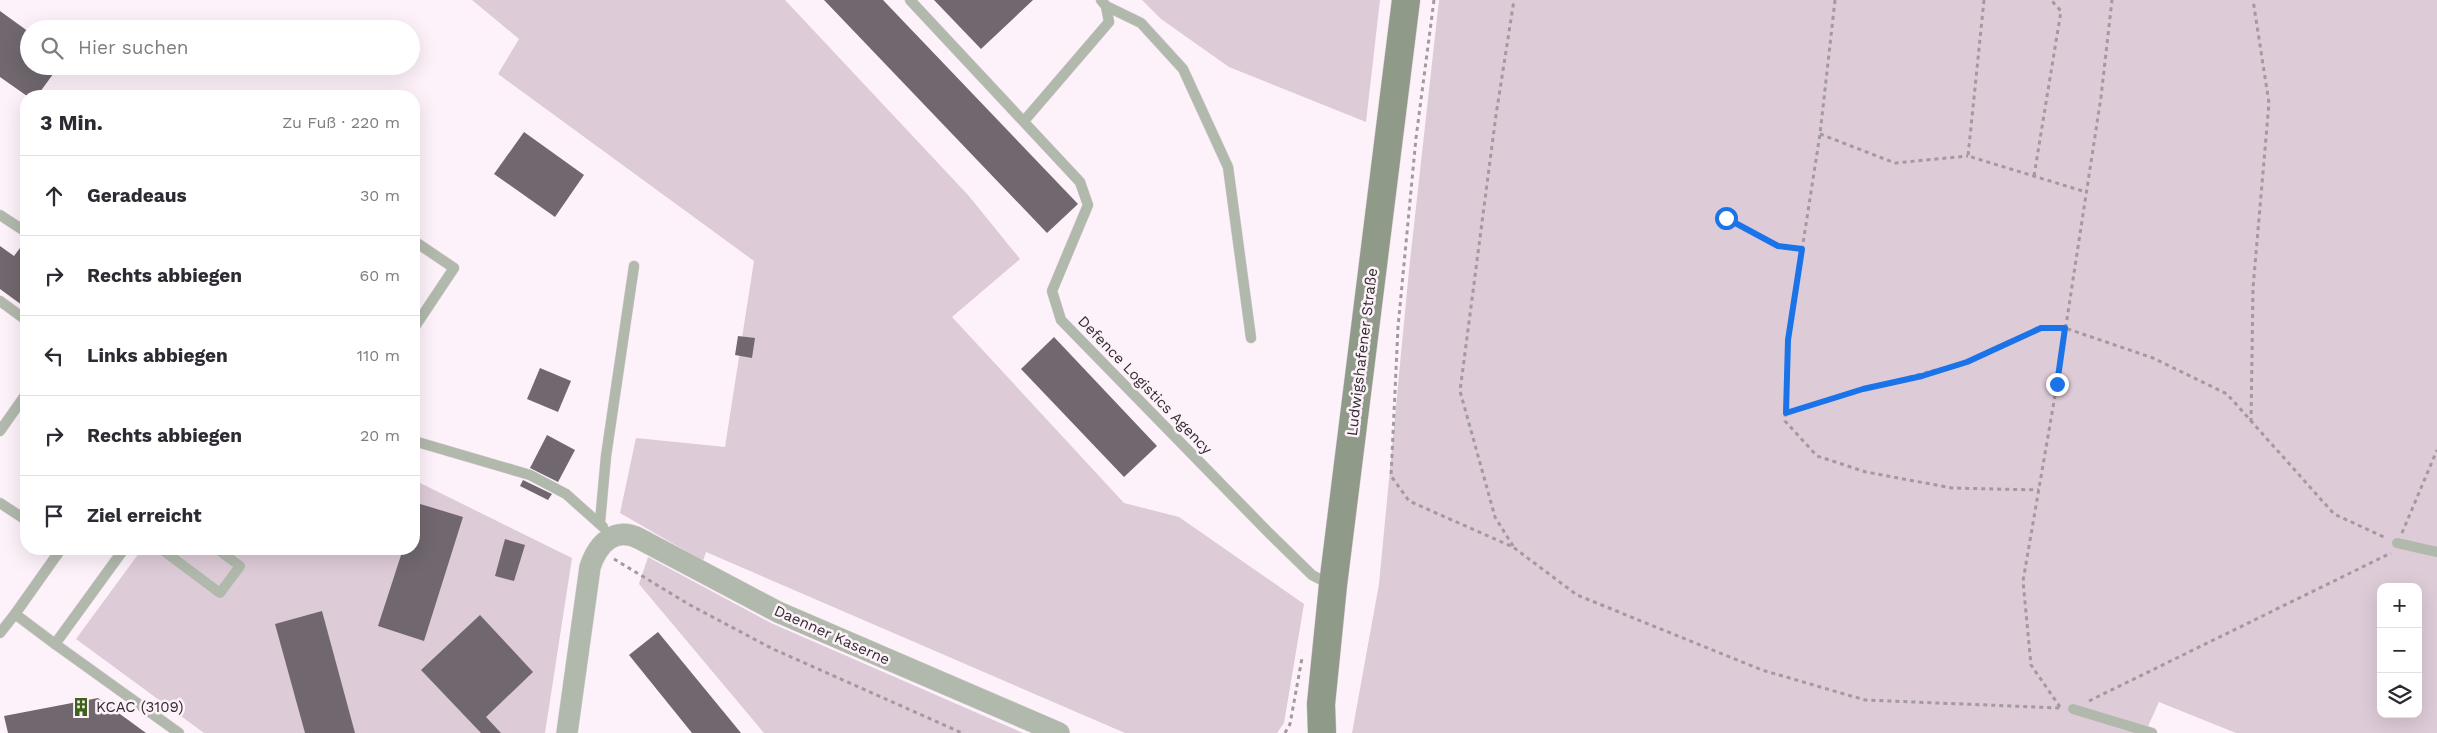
<!DOCTYPE html>
<html lang="de">
<head>
<meta charset="utf-8">
<style>
	body { margin:0; font-family:"Work Sans",sans-serif; background:#f2f2f3; color:#2b2b33 }
	.controls { position:absolute; right:15px; bottom:15px; display:grid; overflow:hidden; border-radius:10px; box-shadow:0 5px 20px #0002 }
	.controls button { width:45px; height:45px; display:grid; place-items:center; padding:0; border:0; border-bottom:1px solid #e1e1e2; background:#fff; color:#2b2b33; font:25px sans-serif }
	.stop { position:absolute; width:15px; height:15px; margin:-11px; border:4px solid #1a73e8; border-radius:50%; background:#fff }
	.stop.end { background:#1a73e8; border-color:#fff; box-shadow:0 1px 5px #0008 }
	.list { margin:0; padding:0; list-style:none }
	h2 { display:flex; justify-content:space-between; align-items:center; height:65px; margin:0; padding:0 20px; font-size:21px }
	h2 small { font-size:16px; font-weight:400; color:#7c7c81 }
	.list li { display:grid; grid-template-columns:32px 1fr auto; gap:15px; align-items:center; box-sizing:border-box; height:80px; padding:0 20px; border-top:1px solid #e1e1e2 }
	.list b { display:block; font-size:19px; white-space:nowrap }
	.list em { font-size:16px; font-style:normal; color:#7c7c81 }
	.icon { flex:none; width:28px; height:28px; fill:none; stroke:currentColor; stroke-width:2; stroke-linecap:round; stroke-linejoin:round }
	.map { position:relative; flex:none; width:2437px; height:733px; overflow:hidden }
	.search { position:absolute; background:#fff; box-shadow:0 5px 20px #0002; left:20px; top:20px; width:400px; height:55px; display:flex; align-items:center; gap:12px; box-sizing:border-box; padding:0 18px; border-radius:28px; color:#7c7c81; font-size:19px }
	.panel { position:absolute; background:#fff; box-shadow:0 5px 20px #0002; left:20px; top:90px; width:400px; height:465px; border-radius:20px }
	.map>svg:first-child { display:block }
	.green { fill:#ddcbd7; fill-rule:evenodd }
	.building { fill:#71676e }
	.lines { fill:none; stroke-linecap:round; stroke-linejoin:round }
	.lane-casing { stroke:#d9cfd5; stroke-width:11 }
	.street-casing { stroke:#d9cfd5; stroke-width:22 }
	.secondary-casing { stroke:#d9cfd5; stroke-width:29 }
	.path { stroke:#a29a9f; stroke-width:3; stroke-dasharray:4 4; stroke-linecap:butt }
	.lane { stroke:#b1b8ac; stroke-width:10 }
	.street { stroke:#b1b8ac; stroke-width:21 }
	.secondary { stroke:#909a89; stroke-width:28 }
	.route { stroke:#1a73e8; stroke-width:6 }
	.labels { text-anchor:middle; stroke-width:5; stroke-linejoin:round; paint-order:stroke }
	.street-label { font-size:15px; fill:#312d2f; stroke:#fef2fa }
	.poi-label { font-size:15px; fill:#312d2f; stroke:#fef2fa; text-anchor:start }
</style>
</head>
<body>
<div class="map">
<svg width="2437" height="733" viewBox="0 0 2437 733">
	<rect width="100%" height="100%" fill="#fef2fa"/>
	<g class="green">
		<polygon points="472,0 785,0 968,195 1020,259 952,317 1124,503 1179,517 1304,604 1284,723 1277,733 1125,733 706,552 703,561 620,513 636,438 725,447 754,261 498,74 519,39"/>
		<polygon points="1142,0 1380,0 1366,122 1229,67 1161,19"/>
		<path d="M1439,0H2437V733H2236L2159,702L2145,733H1352L1379,584L1409,270ZM2381,587H2418V714H2381Z"/>
		<polygon points="414,480 572,558 545,733 204,733 76,639 142,549 414,549"/>
		<polygon points="648,557 771,623 1023,733 764,733 639,584"/>
	</g>
	<g class="building">
		<polygon points="824,0 883,0 1078,204 1047,233"/>
		<polygon points="934,0 1033,0 981,49"/>
		<polygon points="0,11 29,32 29,66 59,66 37,96 27,96 0,77"/>
		<polygon points="524,132 584,175 555,217 494,174"/>
		<polygon points="26,240 26,308 0,289 0,246 14,256"/>
		<polygon points="738,336 755,338 752,358 735,355"/>
		<polygon points="1054,337 1157,446 1124,477 1021,369"/>
		<polygon points="540,368 571,381 558,412 527,399"/>
		<polygon points="547,435 575,450 558,482 530,468"/>
		<polygon points="523,480 552,494 548,500 520,486"/>
		<polygon points="417,503 463,517 424,641 378,626 403,549 414,549 414,514"/>
		<polygon points="505,539 525,545 514,581 495,576"/>
		<polygon points="322,611 355,733 305,733 275,624"/>
		<polygon points="480,615 533,672 486,717 501,733 481,733 421,670"/>
		<polygon points="658,632 741,733 692,733 629,655"/>
		<polygon points="98,698 146,733 8,733 4,716"/>
	</g>
	<g class="lines">
		<g class="lane-casing">
			<g id="lane">
				<polyline points="910,0 1080,182 1088,205 1052,291 1061,320 1268,532 1312,575 1331,585"/>
				<polyline points="1106,6 1141,23 1183,69 1228,167 1251,338"/>
				<polyline points="1024,121 1109,22 1106,6 1101,0"/>
				<polyline points="0,215 26,232"/>
				<polyline points="414,241 454,268 414,328"/>
				<polyline points="0,301 26,320"/>
				<polyline points="0,431 26,394"/>
				<polyline points="414,441 530,475 566,494 603,527"/>
				<polyline points="0,503 26,520"/>
				<polyline points="600,522 606,456 634,266"/>
				<polyline points="2397,543 2437,552"/>
				<polyline points="124,549 55,644 179,733"/>
				<polyline points="161,549 220,593 240,566 217,549"/>
				<polyline points="15,614 61,549"/>
				<polyline points="0,633 15,614 55,644"/>
				<polyline points="2073,709 2152,733"/>
			</g>
		</g>
		<g class="street-casing">
			<path id="street" d="M567,733L590,567C598,543 615,526 640,539L778,612L1059,733"/>
		</g>
		<g class="secondary-casing">
			<polyline id="secondary" points="1322,733 1321,704 1333,585 1406,0"/>
		</g>
		<g class="path">
			<polyline points="1434,0 1416,138 1398,327 1391,476 1409,501 1513,547 1577,595 1762,670 1865,700 2060,708"/>
			<polyline points="1835,0 1820,134 1788,340 1785,421 1817,456 1866,472 1952,488 2039,490"/>
			<polyline points="1984,0 1968,156 2086,192"/>
			<polyline points="1820,134 1895,163 1968,156"/>
			<polyline points="2034,176 2061,11 2051,0"/>
			<polyline points="1726,219 1778,246 1802,249"/>
			<polyline points="1786,413 1863,389 1967,362 2041,328 2065,328 2153,358 2227,394 2334,514 2386,538"/>
			<polyline points="2251,422 2253,288 2269,103 2253,0"/>
			<polyline points="2402,533 2437,450"/>
			<polyline points="1513,546 1495,517 1460,391 1496,115 1514,0"/>
			<polyline points="614,559 690,605 773,649 962,733"/>
			<polyline points="2089,701 2391,553"/>
			<polyline points="2060,707 2031,665 2023,581 2057,384 2101,97 2112,0"/>
			<polyline points="1285,733 1290,724 1302,658"/>
		</g>
		<use href="#lane" class="lane"/>
		<use href="#street" class="street"/>
		<use href="#secondary" class="secondary"/>
	</g>
	<g class="lines">
		<polyline class="route" points="1726,218 1778,246 1802,249 1788,340 1786,413 1863,389 1922,376 1967,362 2041,328 2065,328 2057,384"/>
	</g>
	<defs>
		<g id="building-bare" transform="scale(1.5)"><path d="M-4-6H4V6H1V3H-1V6H-4ZM-2.5-4.3h1.7v1.8h-1.7ZM.8-4.3h1.7v1.8H.8ZM-2.5-1h1.7V.8h-1.7ZM.8-1h1.7V.8H.8Z" fill="#3f6219" stroke="#fef2fa" stroke-width="2.5" paint-order="stroke"/></g>
	</defs>
	<g fill-rule="evenodd">
		<use href="#building-bare" x="81" y="707"/>
	</g>
	<g class="labels">
		<g class="street-label">
			<text transform="translate(1362 352) rotate(-83)" y="5">Ludwigshafener Straße</text>
			<text transform="translate(1145 385) rotate(46)" y="5">Defence Logistics Agency</text>
			<text transform="translate(832 635) rotate(24)" y="5">Daenner Kaserne</text>
		</g>
		<g class="poi-label">
			<text x="96" y="712">KCAC (3109)</text>
		</g>
	</g>
</svg>
<div class="controls">
<button>+</button>
<button>−</button>
<button><svg class="icon" aria-label="layers" viewBox="0 0 24 24"><path d="M12 4l9 5-9 5-9-5zM3 14l9 5 9-5"/></svg></button>
</div>
<div class="stop" style="left:1726px;top:218px"></div>
<div class="stop end" style="left:2057px;top:384px"></div>
<div class="search"><svg class="icon" aria-label="search" viewBox="0 0 24 24"><circle cx="10" cy="10" r="6"/><path d="M15 15l6 6"/></svg>Hier suchen</div>
<section class="panel">
<h2>3 Min.<small>Zu Fuß · 220 m</small></h2>
<ul class="list">
<li><svg class="icon" aria-label="ahead" viewBox="0 0 24 24"><path d="M12 20V5M6 11l6-6 6 6"/></svg><div><b>Geradeaus</b></div><em>30 m</em></li>
<li><svg class="icon" aria-label="right" viewBox="0 0 24 24"><path d="M7 20v-9h11M14 6l5 5-5 5"/></svg><div><b>Rechts abbiegen</b></div><em>60 m</em></li>
<li><svg class="icon" aria-label="left" viewBox="0 0 24 24"><path d="M17 20v-9H6M10 6l-5 5 5 5"/></svg><div><b>Links abbiegen</b></div><em>110 m</em></li>
<li><svg class="icon" aria-label="right" viewBox="0 0 24 24"><path d="M7 20v-9h11M14 6l5 5-5 5"/></svg><div><b>Rechts abbiegen</b></div><em>20 m</em></li>
<li><svg class="icon" aria-label="arrive" viewBox="0 0 24 24"><path d="M6 21V4h12l-3 4 3 4H6"/></svg><div><b>Ziel erreicht</b></div></li>
</ul>
</section>
</div>
</body>
</html>
